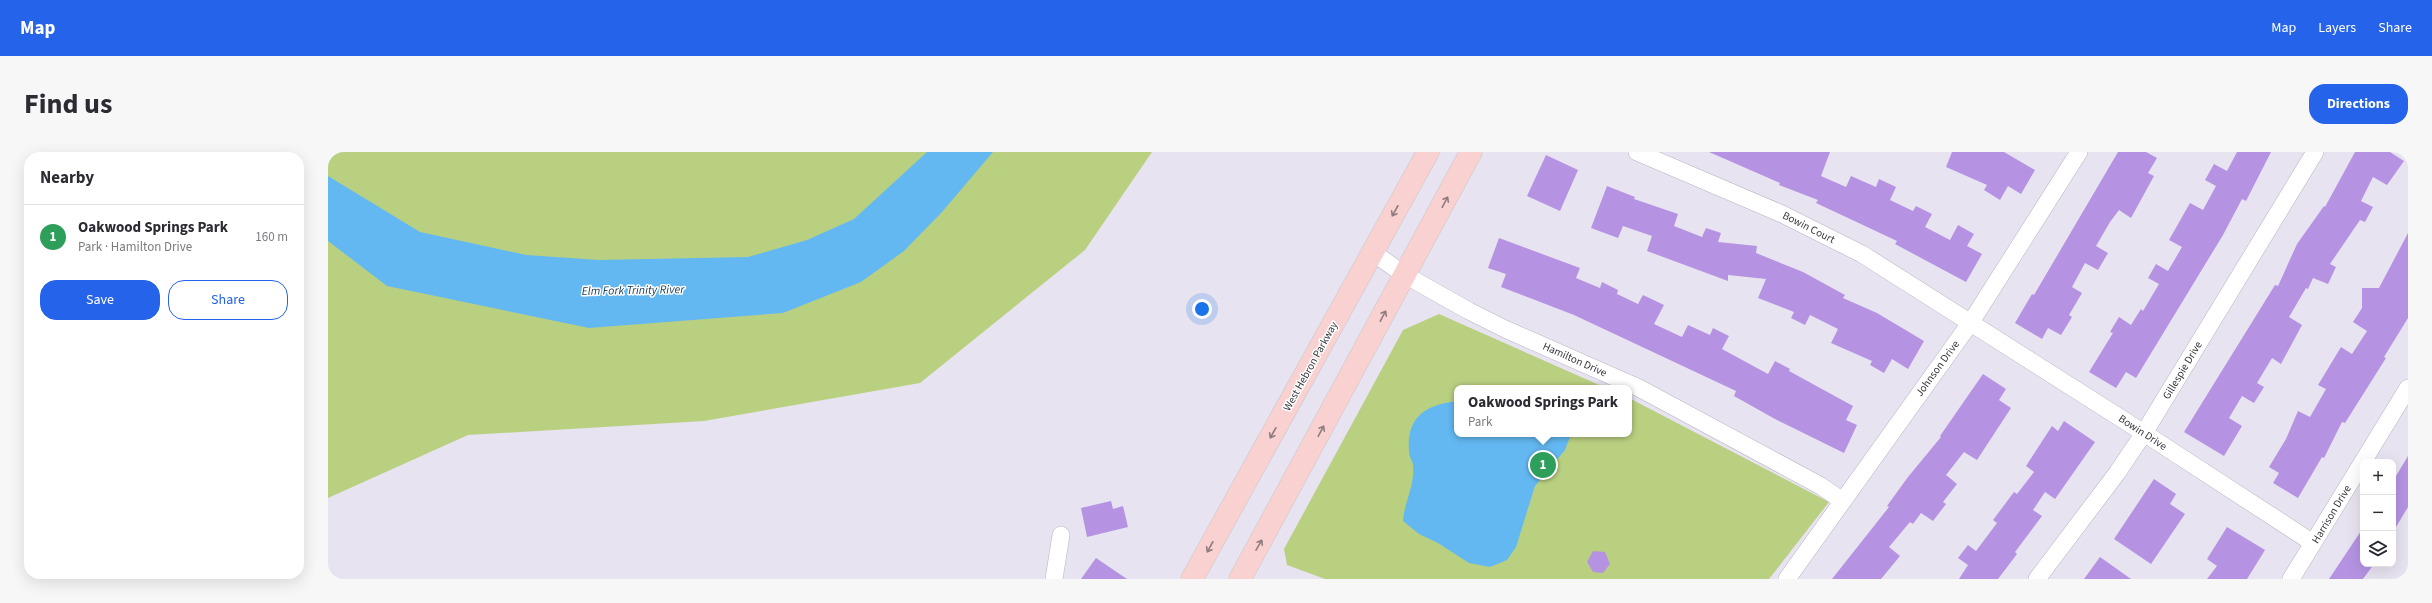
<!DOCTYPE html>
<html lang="en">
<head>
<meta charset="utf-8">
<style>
	body { margin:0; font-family:"Source Sans 3",sans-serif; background:#f7f7f7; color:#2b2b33 }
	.controls { position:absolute; right:12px; bottom:12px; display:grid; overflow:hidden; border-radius:8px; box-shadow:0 4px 16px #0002 }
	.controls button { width:36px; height:36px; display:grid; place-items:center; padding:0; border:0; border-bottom:1px solid #e1e1e2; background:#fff; color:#2b2b33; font:20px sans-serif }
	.you { position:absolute; left:874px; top:157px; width:14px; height:14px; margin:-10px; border:3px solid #fff; border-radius:50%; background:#1a73e8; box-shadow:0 0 0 6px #1a73e833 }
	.badge { display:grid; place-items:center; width:26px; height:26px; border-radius:50%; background:#2563eb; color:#fff; font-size:13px; font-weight:700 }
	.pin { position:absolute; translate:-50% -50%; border:2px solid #fff; box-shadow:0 1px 4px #0006 }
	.popup { position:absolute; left:1126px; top:233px; width:178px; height:52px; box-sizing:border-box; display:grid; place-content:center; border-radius:8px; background:#fff; filter:drop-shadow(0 1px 3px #0005); font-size:13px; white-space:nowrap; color:#7c7c81 }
	.popup b { font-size:15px; color:#2b2b33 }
	.popup::after { content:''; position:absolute; left:50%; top:100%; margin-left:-8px; border:8px solid transparent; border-top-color:#fff }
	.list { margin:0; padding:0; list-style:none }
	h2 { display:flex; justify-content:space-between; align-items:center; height:52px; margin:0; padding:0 16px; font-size:17px }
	h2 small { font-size:13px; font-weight:400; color:#7c7c81 }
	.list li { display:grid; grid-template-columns:26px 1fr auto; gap:12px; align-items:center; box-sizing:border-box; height:64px; padding:0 16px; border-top:1px solid #e1e1e2 }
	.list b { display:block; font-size:15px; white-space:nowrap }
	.list p { margin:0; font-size:13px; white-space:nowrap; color:#7c7c81 }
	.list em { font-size:13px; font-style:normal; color:#7c7c81 }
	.actions { display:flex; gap:8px; padding:12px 16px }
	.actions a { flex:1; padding:9px 0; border:1px solid #2563eb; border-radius:16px; text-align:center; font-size:14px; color:#2563eb }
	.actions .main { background:#2563eb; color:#fff }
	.icon { flex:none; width:22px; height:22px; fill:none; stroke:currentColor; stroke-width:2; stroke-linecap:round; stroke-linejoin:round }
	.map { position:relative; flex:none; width:2080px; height:427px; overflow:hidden; border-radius:16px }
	header { display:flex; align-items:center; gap:24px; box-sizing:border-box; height:56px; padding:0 20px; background:#2563eb; color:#fff }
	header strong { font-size:19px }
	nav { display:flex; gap:22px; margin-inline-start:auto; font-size:14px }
	.intro { display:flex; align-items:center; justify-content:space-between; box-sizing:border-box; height:96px; padding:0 24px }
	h1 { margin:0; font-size:28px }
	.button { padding:10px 18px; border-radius:16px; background:#2563eb; color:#fff; font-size:14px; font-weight:700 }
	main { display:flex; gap:24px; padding:0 24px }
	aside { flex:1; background:#fff; border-radius:16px; box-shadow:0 4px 16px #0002 }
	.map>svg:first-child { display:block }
	.green { fill:#bad081 }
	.water { fill:#63b8f2 }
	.building { fill:#b593e2 }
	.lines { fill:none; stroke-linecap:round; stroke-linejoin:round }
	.minor-casing { stroke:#b9b4c0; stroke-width:18 }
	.primary-casing { stroke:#c7c7c8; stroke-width:23 }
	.minor { stroke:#fff; stroke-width:17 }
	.primary { stroke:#fad1d1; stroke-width:22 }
	.oneway { stroke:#8f7c7e }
	.labels { text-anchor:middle; stroke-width:3; stroke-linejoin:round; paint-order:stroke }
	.street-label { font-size:11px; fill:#38363b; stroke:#fff }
	.water-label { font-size:12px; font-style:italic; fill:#1e415a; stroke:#fff }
</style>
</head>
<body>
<header>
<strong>Map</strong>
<nav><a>Map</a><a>Layers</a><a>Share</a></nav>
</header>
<div class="intro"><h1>Find us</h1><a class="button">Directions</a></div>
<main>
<aside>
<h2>Nearby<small></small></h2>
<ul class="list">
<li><span class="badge" style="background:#2e9e5b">1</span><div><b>Oakwood Springs Park</b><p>Park · Hamilton Drive</p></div><em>160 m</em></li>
</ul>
<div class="actions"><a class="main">Save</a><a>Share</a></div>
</aside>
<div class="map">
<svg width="2080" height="427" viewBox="0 0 2080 427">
	<rect width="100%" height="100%" fill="#e8e3f0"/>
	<g class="green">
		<polygon points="0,0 824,0 757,98 592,231 376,269 140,283 0,346"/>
		<polygon points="1111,162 1278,236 1129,236 1129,282 1301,282 1301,246 1501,350 1441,427 997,427 959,413 956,397 1075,178"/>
	</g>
	<g class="water">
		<polygon points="599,0 665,0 614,60 576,99 533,130 455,161 261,176 59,134 0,89 0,24 92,80 198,103 271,108 420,105 479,88 526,67"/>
		<path d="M1129,249V282H1243L1237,298L1207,334L1188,395L1179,408L1162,415L1141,411L1110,391L1091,382L1075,369C1076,351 1087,333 1085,314C1085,309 1081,305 1081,300C1078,264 1098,253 1129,249Z"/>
	</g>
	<g class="building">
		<polygon points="1381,0 1502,0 1493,24 1518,35 1523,24 1548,35 1551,27 1568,35 1562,48 1585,59 1588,54 1604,62 1597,75 1622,88 1630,73 1646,82 1639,94 1654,102 1638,130 1567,92 1569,89 1488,51 1490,48 1451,33 1452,31"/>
		<polygon points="1624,0 1676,0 1707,18 1693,42 1680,34 1672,48 1656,38 1659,33 1618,15"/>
		<polygon points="1790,0 1818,0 1829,6 1820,21 1826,24 1803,66 1791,58 1782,70 1768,94 1780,101 1770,118 1757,111 1744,135 1754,141 1741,163 1744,165 1733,183 1720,176 1714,187 1687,171 1704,142 1706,143"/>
		<polygon points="1909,0 1943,0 1918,49 1914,47 1895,83 1808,226 1798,220 1788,236 1761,220 1785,181 1782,180 1791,165 1803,173 1813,157 1815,159 1831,132 1820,126 1828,112 1840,119 1854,95 1841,88 1862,51 1875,58 1888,34 1877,28 1886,12 1899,19"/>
		<polygon points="2027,0 2062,0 2076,9 2059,33 2045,25 2033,49 2045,55 2037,70 2032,68 2002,112 2008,115 2000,132 1985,126 1980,137 1978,136 1961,165 1974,173 1953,212 1944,206 1929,231 1936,235 1926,251 1914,244 1901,266 1914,274 1896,304 1856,280 1947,133 1950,134 1969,92 1996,54 1997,55"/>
		<polygon points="1218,3 1250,18 1232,59 1199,44"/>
		<polygon points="1279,34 1307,45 1306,47 1350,62 1346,74 1374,85 1378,76 1393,81 1390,90 1429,94 1428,101 1475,120 1517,143 1515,146 1549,161 1596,189 1580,217 1564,207 1556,221 1542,213 1544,209 1503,191 1510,177 1482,163 1477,173 1463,166 1466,160 1430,146 1438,127 1400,123 1400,129 1319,99 1324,84 1295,74 1290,86 1263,76"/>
		<polygon points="2080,81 2080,166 2056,205 2058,206 2017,271 2014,270 1996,306 1994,305 1970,346 1945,331 1951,321 1941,315 1958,287 1970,259 1982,265 1998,237 1990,233 2013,195 2024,202 2039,179 2025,170 2034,156 2034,136 2051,136"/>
		<polygon points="1171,86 1252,116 1248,126 1272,136 1274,130 1290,138 1289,142 1310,152 1315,143 1336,153 1326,172 1354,185 1360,173 1382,183 1385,176 1401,184 1394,197 1440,222 1447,209 1462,217 1461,219 1525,254 1518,268 1529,273 1516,301 1447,267 1406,244 1408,239 1246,163 1173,135 1178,122 1160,116"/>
		<polygon points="1655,222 1678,237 1671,248 1683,256 1649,308 1636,300 1618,323 1629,332 1615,350 1618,352 1605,369 1593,361 1585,372 1582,370 1561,395 1572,404 1553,427 1504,427 1561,355 1559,354 1580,325 1613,285 1612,284"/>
		<polygon points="1736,269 1767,290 1727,347 1717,340 1705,358 1714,364 1687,400 1689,402 1670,427 1631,427 1640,413 1630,406 1640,393 1648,399 1669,371 1665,368 1686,340 1689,342 1706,320 1698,314 1724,274 1730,279"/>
		<polygon points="2080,304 2080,355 2065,380 2065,329"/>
		<polygon points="1826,327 1848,342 1842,352 1857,362 1823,412 1786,387"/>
		<polygon points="783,349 785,357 795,354 800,375 759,385 753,356"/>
		<polygon points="1899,375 1937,398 1919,427 1879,427 1889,414 1879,407"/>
		<polygon points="2035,376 2035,412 2046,412 2035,427 2001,427"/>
		<polygon points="1265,399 1277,400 1282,412 1275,421 1265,420 1259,410"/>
		<polygon points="1772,405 1803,427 1756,427"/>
		<polygon points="768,406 799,427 753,427"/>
	</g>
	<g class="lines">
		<g class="minor-casing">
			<g id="minor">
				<polyline points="1309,0 1454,62 1534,102 1816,281 1985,391"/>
				<polyline points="1044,100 1077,123 1141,159 1177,177 1311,236 1493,334 1513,348"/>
				<polyline points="726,427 733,383"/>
				<polyline points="1459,427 1643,170 1751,0"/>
				<polyline points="1709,427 1789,321 1816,281 1987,0"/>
				<polyline points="1963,427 2080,236"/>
			</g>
		</g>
		<g class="primary-casing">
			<g id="primary">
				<polyline points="864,427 1100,0"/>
				<polyline points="912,427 1143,0"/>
			</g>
		</g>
		<use href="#minor" class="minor"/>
		<use href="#primary" class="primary"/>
	</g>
	<defs><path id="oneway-shaft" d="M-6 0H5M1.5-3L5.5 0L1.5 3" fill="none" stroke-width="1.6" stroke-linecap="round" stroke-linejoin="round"/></defs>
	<g class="oneway">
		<use href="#oneway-shaft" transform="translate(1117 50) rotate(-62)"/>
		<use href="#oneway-shaft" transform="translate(1067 59) rotate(119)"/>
		<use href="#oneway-shaft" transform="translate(1055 164) rotate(-62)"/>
		<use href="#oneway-shaft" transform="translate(993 279) rotate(-62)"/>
		<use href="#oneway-shaft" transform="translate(945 281) rotate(119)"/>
		<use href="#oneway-shaft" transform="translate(931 393) rotate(-60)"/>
		<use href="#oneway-shaft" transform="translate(882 395) rotate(119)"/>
	</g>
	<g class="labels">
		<g class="street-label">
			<text transform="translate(1481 75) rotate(27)" y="4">Bowin Court</text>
			<text transform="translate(1247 207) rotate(24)" y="4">Hamilton Drive</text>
			<text transform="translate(982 214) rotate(-61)" y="4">West Hebron Parkway</text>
			<text transform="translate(1609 216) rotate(-54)" y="4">Johnson Drive</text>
			<text transform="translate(1854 218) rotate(-59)" y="4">Gillespie Drive</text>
			<text transform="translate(1815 280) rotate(33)" y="4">Bowin Drive</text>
			<text transform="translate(2003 362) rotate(-59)" y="4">Harrison Drive</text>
		</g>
		<g class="water-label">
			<text transform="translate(305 138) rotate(-1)" y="4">Elm Fork Trinity River</text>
		</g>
	</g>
</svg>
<div class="controls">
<button>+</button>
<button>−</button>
<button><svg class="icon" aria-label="layers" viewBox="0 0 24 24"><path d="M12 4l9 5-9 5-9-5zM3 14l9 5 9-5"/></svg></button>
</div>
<div class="you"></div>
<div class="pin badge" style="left:1215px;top:313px;background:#2e9e5b">1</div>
<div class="popup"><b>Oakwood Springs Park</b>Park</div>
</div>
</main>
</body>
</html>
